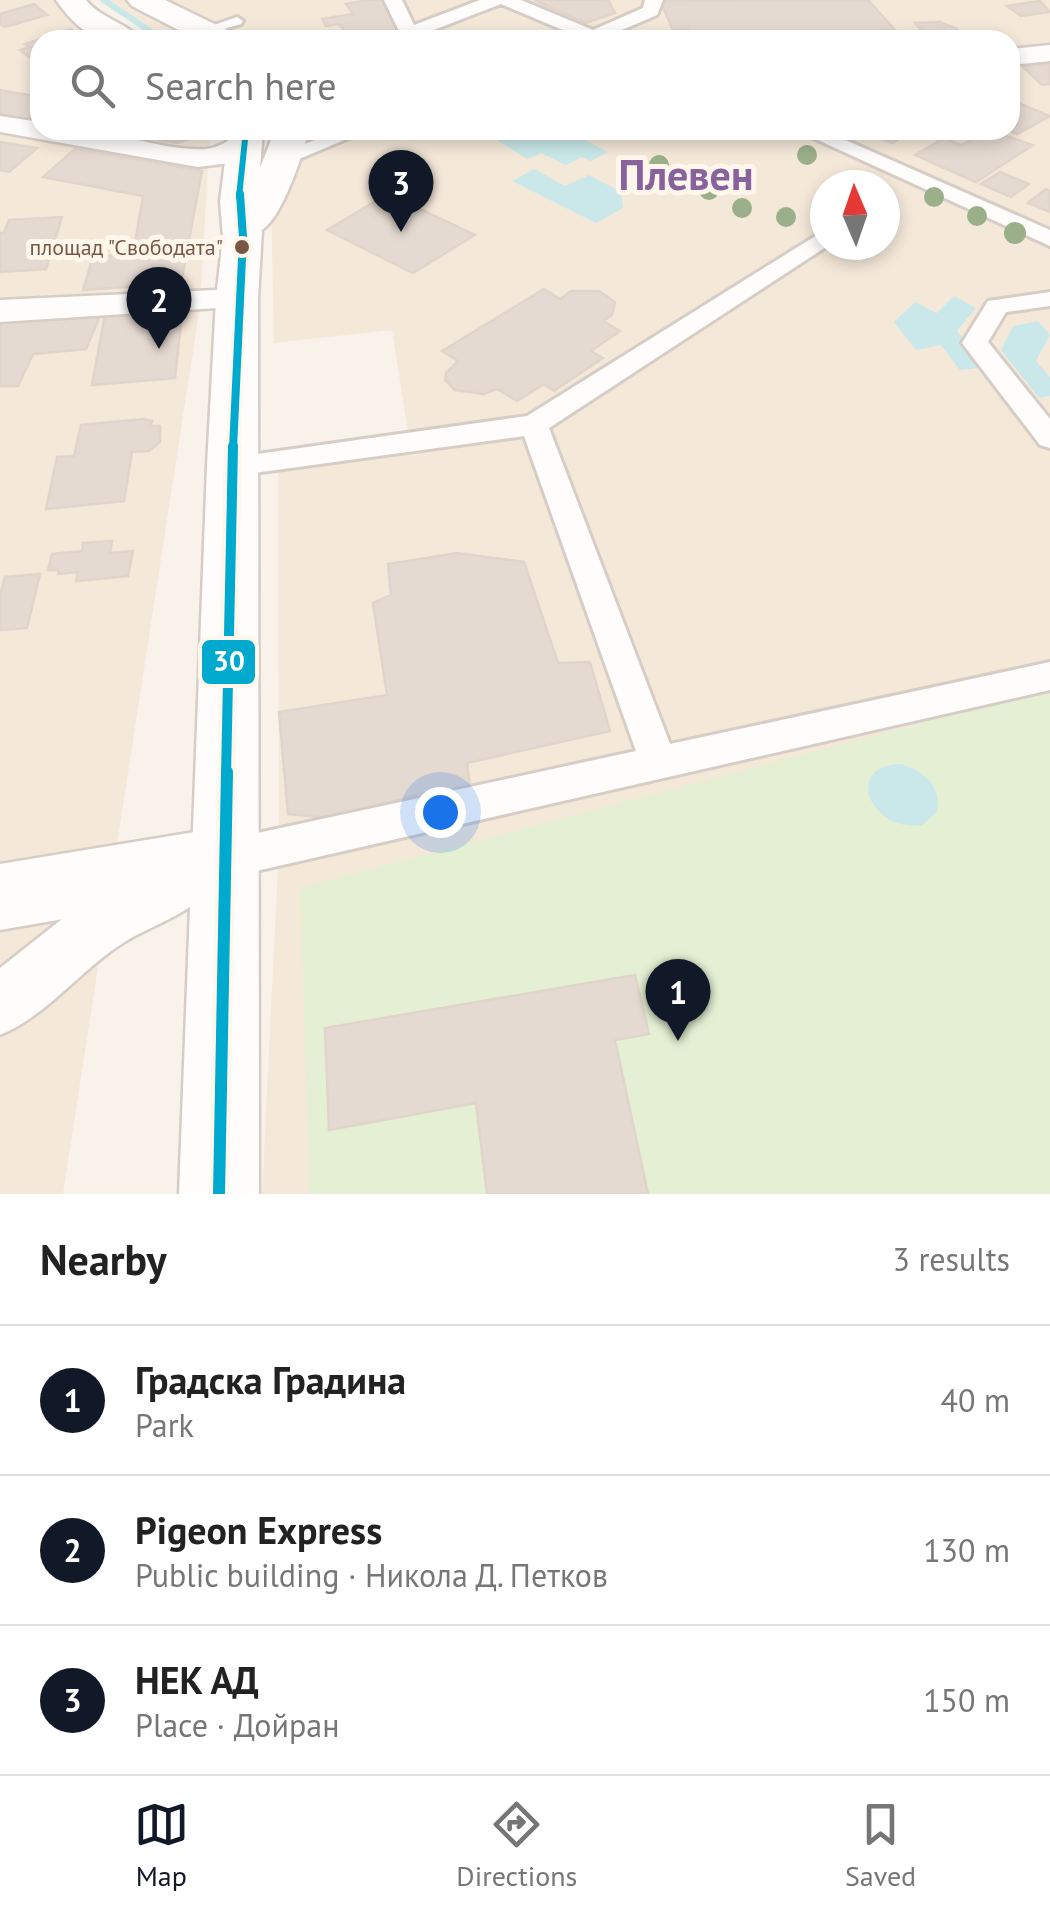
<!DOCTYPE html>
<html lang="en">
<head>
<meta charset="utf-8">
<style>
	body { margin:0; font-family:"PT Sans",sans-serif; background:#f6f6f6; color:#222 }
	.compass { position:absolute; left:810px; top:170px; width:90px; height:90px; border-radius:50%; background:#fff; box-shadow:0 5px 15px #0003; rotate:358deg }
	.you { position:absolute; left:440px; top:812px; width:35px; height:35px; margin:-25px; border:8px solid #fff; border-radius:50%; background:#1a73e8; box-shadow:0 0 0 15px #1a73e833 }
	.badge { display:grid; place-items:center; width:65px; height:65px; border-radius:50%; background:#111827; color:#fff; font-size:32px; font-weight:700 }
	.pin { position:absolute; translate:-50% -82px; filter:drop-shadow(0 2px 5px #0008) }
	.pin::after { content:''; position:absolute; top:52px; width:35px; height:30px; background:inherit; clip-path:polygon(0 0,100% 0,50% 100%) }
	.list { margin:0; padding:0; list-style:none }
	h2 { display:flex; justify-content:space-between; align-items:center; height:130px; margin:0; padding:0 40px; font-size:42px }
	h2 small { font-size:32px; font-weight:400; color:#767676 }
	.list li { display:grid; grid-template-columns:65px 1fr auto; gap:30px; align-items:center; box-sizing:border-box; height:150px; padding:0 40px; border-top:2px solid #e0e0e0 }
	.list b { display:block; font-size:38px; white-space:nowrap }
	.list p { margin:0; font-size:32px; white-space:nowrap; color:#767676 }
	.list em { font-size:32px; font-style:normal; color:#767676 }
	.icon { flex:none; width:55px; height:55px; fill:none; stroke:currentColor; stroke-width:2; stroke-linecap:round; stroke-linejoin:round }
	.map { position:relative; flex:none; width:1050px; height:1194px; overflow:hidden }
	.search { position:absolute; background:#fff; box-shadow:0 5px 15px #0003; left:30px; right:30px; top:30px; height:110px; display:flex; align-items:center; gap:25px; box-sizing:border-box; padding:0 35px; border-radius:30px; color:#767676; font-size:38px }
	.sheet { height:580px; background:#fff }
	nav { display:flex; justify-content:space-around; align-items:center; box-sizing:border-box; height:140px; border-top:2px solid #e0e0e0; background:#fff; font-size:28px; color:#767676 }
	nav a { display:grid; justify-items:center; gap:5px }
	nav .on { color:#111827 }
	.map>svg:first-child { display:block }
	.residential { fill:#f4e8d9; fill-rule:evenodd }
	.green { fill:#e4efd3 }
	.water { fill:#cae8e9 }
	.lines { fill:none; stroke-linecap:round; stroke-linejoin:round }
	.stream { stroke:#cae8e9; stroke-width:6 }
	.building { fill:#e5dad1; stroke:#e1d4cb; stroke-width:2.5 }
	.service-casing { stroke:#d6cdc6; stroke-width:6 }
	.pedestrian-casing { stroke:#d6cdc6; stroke-width:6 }
	.minor-casing { stroke:#d6cdc6; stroke-width:5 }
	.tertiary-casing { stroke:#d6cdc6; stroke-width:5 }
	.secondary-casing { stroke:#d7cdc6; stroke-width:5 }
	.service { fill:#fefdfc; fill-rule:evenodd }
	.pedestrian { fill:#fefdfc; fill-rule:evenodd }
	.minor { fill:#fefdfc; fill-rule:evenodd }
	.tertiary { fill:#fefdfc; fill-rule:evenodd }
	.secondary { fill:#fefdfc; fill-rule:evenodd }
	.bus-1-far3-casing { stroke:#fff7eb; stroke-width:11 }
	.bus-1-far2-casing { stroke:#fff7eb; stroke-width:14 }
	.bus-1-far1-casing { stroke:#fff7eb; stroke-width:18 }
	.bus-1-casing { stroke:#fff7eb; stroke-width:20 }
	.bus-1-far3 { stroke:#00a9ce; stroke-width:6 }
	.bus-1-far2 { stroke:#00a9ce; stroke-width:8 }
	.bus-1-far1 { stroke:#00a9ce; stroke-width:10 }
	.bus-1 { stroke:#00a9ce; stroke-width:12 }
	.tree { fill:#9baf8a }
	.bus-dot { fill:#785747; stroke:#fff7eb; stroke-width:4 }
	.labels { text-anchor:middle; stroke-width:10; stroke-linejoin:round; paint-order:stroke }
	.far-bus-label { font-size:22px; fill:#785747; stroke:#fff7eb; text-anchor:end }
	.far-town-label { font-size:42px; font-weight:bold; fill:#87629c; stroke:#fff7eb }
	.line-badge { stroke:#fff7eb; stroke-width:4 }
	.badge-label { font-size:28px; text-anchor:middle; font-weight:bold; fill:#fff }
</style>
</head>
<body>
<div class="map">
<svg width="1050" height="1194" viewBox="0 0 1050 1194">
	<rect width="100%" height="100%" fill="#f8f2ea"/>
	<g class="residential">
		<polygon points="0,0 56,0 98,40 40,40 40,130 210,130 200,306 63,1194 0,1194"/>
		<path d="M97,0H1050V1194H262L279,847L278,455L409,438L392,330L274,343L270,153L274,130H1010V40H160ZM825,185H885V245H825Z"/>
	</g>
	<polygon class="green" points="1050,689 1050,1194 310,1194 300,888"/>
	<g class="water">
		<polygon points="481,130 575,130 579,137 608,152 591,161 582,157 566,165 541,153 527,159"/>
		<polygon points="534,169 565,186 589,175 621,192 623,208 596,223 512,181"/>
		<polygon points="954,296 976,308 957,331 987,367 960,370 941,345 916,350 894,322 915,302 937,313"/>
		<polygon points="1038,321 1050,335 1036,361 1050,377 1050,396 1039,398 1001,350 1013,326"/>
		<path d="M901,764C924,771 942,786 937,812L922,825C872,833 841,766 901,764Z"/>
	</g>
	<g class="lines">
		<polyline class="stream" points="104,0 163,40"/>
	</g>
	<g class="building">
		<polygon points="368,0 381,0 390,11 400,28 398,40 325,37 344,30 339,24 326,26 322,19 353,14 346,4"/>
		<polygon points="534,0 608,0 615,13 586,23"/>
		<polygon points="868,0 895,30 694,40 688,29 673,30 660,1"/>
		<polygon points="1040,1 1050,12 1021,16 1007,6"/>
		<polygon points="34,4 47,15 5,27 0,24 0,14"/>
		<polygon points="940,22 957,29 962,40 930,40 915,23"/>
		<polygon points="71,29 87,40 40,40 40,57 33,60 20,50 30,47 25,44"/>
		<polygon points="897,34 902,40 828,39 840,36"/>
		<polygon points="1050,64 1050,84 1042,85 1022,66"/>
		<polygon points="0,90 40,97 40,110 25,122 0,117"/>
		<polygon points="1016,102 1050,116 1017,134 1007,130 1010,104"/>
		<polygon points="161,130 202,130 202,135 177,143 153,139"/>
		<polygon points="862,130 906,130 911,132 892,143"/>
		<polygon points="989,130 1033,145 976,182 915,155 944,138 961,145"/>
		<polygon points="0,142 37,148 9,172 0,170"/>
		<polygon points="75,149 202,171 181,283 83,290 93,257 133,254 143,196 43,177"/>
		<polygon points="1000,172 1029,184 1011,197 981,184"/>
		<polygon points="1046,189 1050,191 1050,212 1028,203"/>
		<polygon points="388,194 475,235 413,273 327,230"/>
		<polygon points="62,217 46,269 0,272 0,233 4,233 9,220"/>
		<polygon points="544,289 560,299 571,291 599,291 615,302 612,315 603,321 620,331 591,351 603,358 554,391 544,384 517,401 497,389 484,394 455,390 445,380 446,373 458,361 442,351"/>
		<polygon points="183,304 175,378 92,385 106,309"/>
		<polygon points="0,316 100,316 86,349 33,354 18,386 0,386"/>
		<polygon points="144,419 152,421 150,426 160,426 160,442 149,451 132,452 124,501 46,509 57,457 74,456 81,425"/>
		<polygon points="112,541 110,553 133,551 128,576 76,581 78,572 58,574 59,570 48,570 52,554 82,551 83,543"/>
		<polygon points="457,553 524,562 558,663 590,662 610,731 467,763 470,787 423,793 330,818 288,814 279,712 387,695 373,603 391,595 388,564"/>
		<polygon points="40,574 27,628 0,630 0,595 5,577"/>
		<polygon points="635,975 649,1034 615,1040 648,1194 487,1194 476,1103 329,1130 325,1028"/>
	</g>
	<g class="lines">
		<g class="service-casing">
			<polygon id="service" points="237,17 243,21 241,24 203,35 197,31"/>
		</g>
		<g class="pedestrian-casing">
			<g id="pedestrian">
				<polygon points="384,0 402,0 414,25 480,0 521,0 593,30 643,8 645,0 663,0 657,15 608,36 611,40 575,40 577,36 501,4 418,36 417,40 399,40 400,33"/>
				<polygon points="339,130 368,130 292,162 284,163 273,157"/>
				<polygon points="796,130 823,130 1050,230 1050,246"/>
				<polygon points="825,230 825,245 829,245 549,428 670,744 1050,662 1050,690 225,878 211,872 205,859 211,846 225,840 636,751 524,436 232,476 222,473 217,466 222,459 527,416"/>
				<polygon points="1050,292 1050,306 1006,312 988,342 1050,419 1050,448 1040,445 962,343 988,301"/>
			</g>
		</g>
		<g class="minor-casing">
			<g id="minor">
				<polygon points="1050,45 1050,61 1010,65 1010,49"/>
				<path d="M0,116L40,122V130C56,130 72,129 88,130C126,135 168,151 206,149C227,147 236,130 257,135L261,141L239,162L198,167L0,132Z"/>
				<polygon points="237,289 249,292 254,299 249,306 0,322 0,300"/>
				<path d="M188,852L207,859L215,878C201,912 154,923 123,943C80,970 48,1015 0,1035V968L81,904Z"/>
			</g>
		</g>
		<g class="tertiary-casing">
			<polygon id="tertiary" points="225,827 248,837 258,859 248,881 225,891 0,930 0,864"/>
		</g>
		<g class="secondary-casing">
			<g id="secondary">
				<path d="M56,0H86C101,19 127,22 140,40C97,40 82,37 56,0Z"/>
				<polygon points="127,0 165,0 233,33 237,40 198,40 132,6"/>
				<path d="M229,130H263L260,168L275,130H309C302,156 283,216 262,230L258,299L259,1194H179L207,466L216,299L223,237L220,201Z"/>
			</g>
		</g>
		<use href="#service" class="service"/>
		<use href="#pedestrian" class="pedestrian"/>
		<use href="#minor" class="minor"/>
		<use href="#tertiary" class="tertiary"/>
		<use href="#secondary" class="secondary"/>
		<g class="bus-1-far3-casing">
			<polyline id="bus-1-far3" points="239,197 246,130"/>
		</g>
		<g class="bus-1-far2-casing">
			<polyline id="bus-1-far2" points="233,449 243,237 240,194"/>
		</g>
		<g class="bus-1-far1-casing">
			<polyline id="bus-1-far1" points="226,775 233,446"/>
		</g>
		<g class="bus-1-casing">
			<polyline id="bus-1" points="219,1194 227,772"/>
		</g>
		<use href="#bus-1-far3" class="bus-1-far3"/>
		<use href="#bus-1-far2" class="bus-1-far2"/>
		<use href="#bus-1-far1" class="bus-1-far1"/>
		<use href="#bus-1" class="bus-1"/>
	</g>
	<g class="tree">
		<circle cx="807" cy="155" r="10"/>
		<circle cx="659" cy="165" r="10"/>
		<circle cx="709" cy="190" r="10"/>
		<circle cx="934" cy="197" r="10"/>
		<circle cx="742" cy="208" r="10"/>
		<circle cx="977" cy="216" r="10"/>
		<circle cx="786" cy="217" r="10"/>
		<circle cx="1015" cy="233" r="11"/>
	</g>
	<circle class="bus-dot" cx="242" cy="247" r="9"/>
	<g class="labels">
		<g class="far-bus-label">
			<text x="223" y="255">площад "Свободата"</text>
		</g>
		<g class="far-town-label">
			<text x="686" y="190">Плевен</text>
		</g>
	</g>
	<rect class="line-badge" x="200" y="638" width="57" height="48" rx="10" fill="#00a9ce"/>
	<g class="badge-label">
		<text x="229" y="671">30</text>
	</g>
</svg>
<svg class="compass" viewBox="-18 -18 36 36"><path d="M0-13l5 13h-10z" fill="#e53935"/><path d="M0 13l5-13h-10z" fill="#767676"/></svg>
<div class="you"></div>
<div class="pin badge" style="left:678px;top:1041px">1</div>
<div class="pin badge" style="left:159px;top:349px">2</div>
<div class="pin badge" style="left:401px;top:232px">3</div>
<div class="search"><svg class="icon" aria-label="search" viewBox="0 0 24 24"><circle cx="10" cy="10" r="6"/><path d="M15 15l6 6"/></svg>Search here</div>
</div>
<section class="sheet">
<h2>Nearby<small>3 results</small></h2>
<ul class="list">
<li><span class="badge">1</span><div><b>Градска Градина</b><p>Park</p></div><em>40 m</em></li>
<li><span class="badge">2</span><div><b>Pigeon Express</b><p>Public building · Никола Д. Петков</p></div><em>130 m</em></li>
<li><span class="badge">3</span><div><b>НЕК АД</b><p>Place · Дойран</p></div><em>150 m</em></li>
</ul>
</section>
<nav>
<a class="on"><svg class="icon" aria-label="map" viewBox="0 0 24 24"><path d="M3 6l6-2 6 2 6-2v14l-6 2-6-2-6 2zM9 4v14M15 6v14"/></svg>Map</a>
<a><svg class="icon" aria-label="directions" viewBox="0 0 24 24"><path d="M12 3l9 9-9 9-9-9zM9 14v-3h6M13 9l2 2-2 2"/></svg>Directions</a>
<a><svg class="icon" aria-label="saved" viewBox="0 0 24 24"><path d="M7 4h10v16l-5-4-5 4z"/></svg>Saved</a>
</nav>
</body>
</html>
